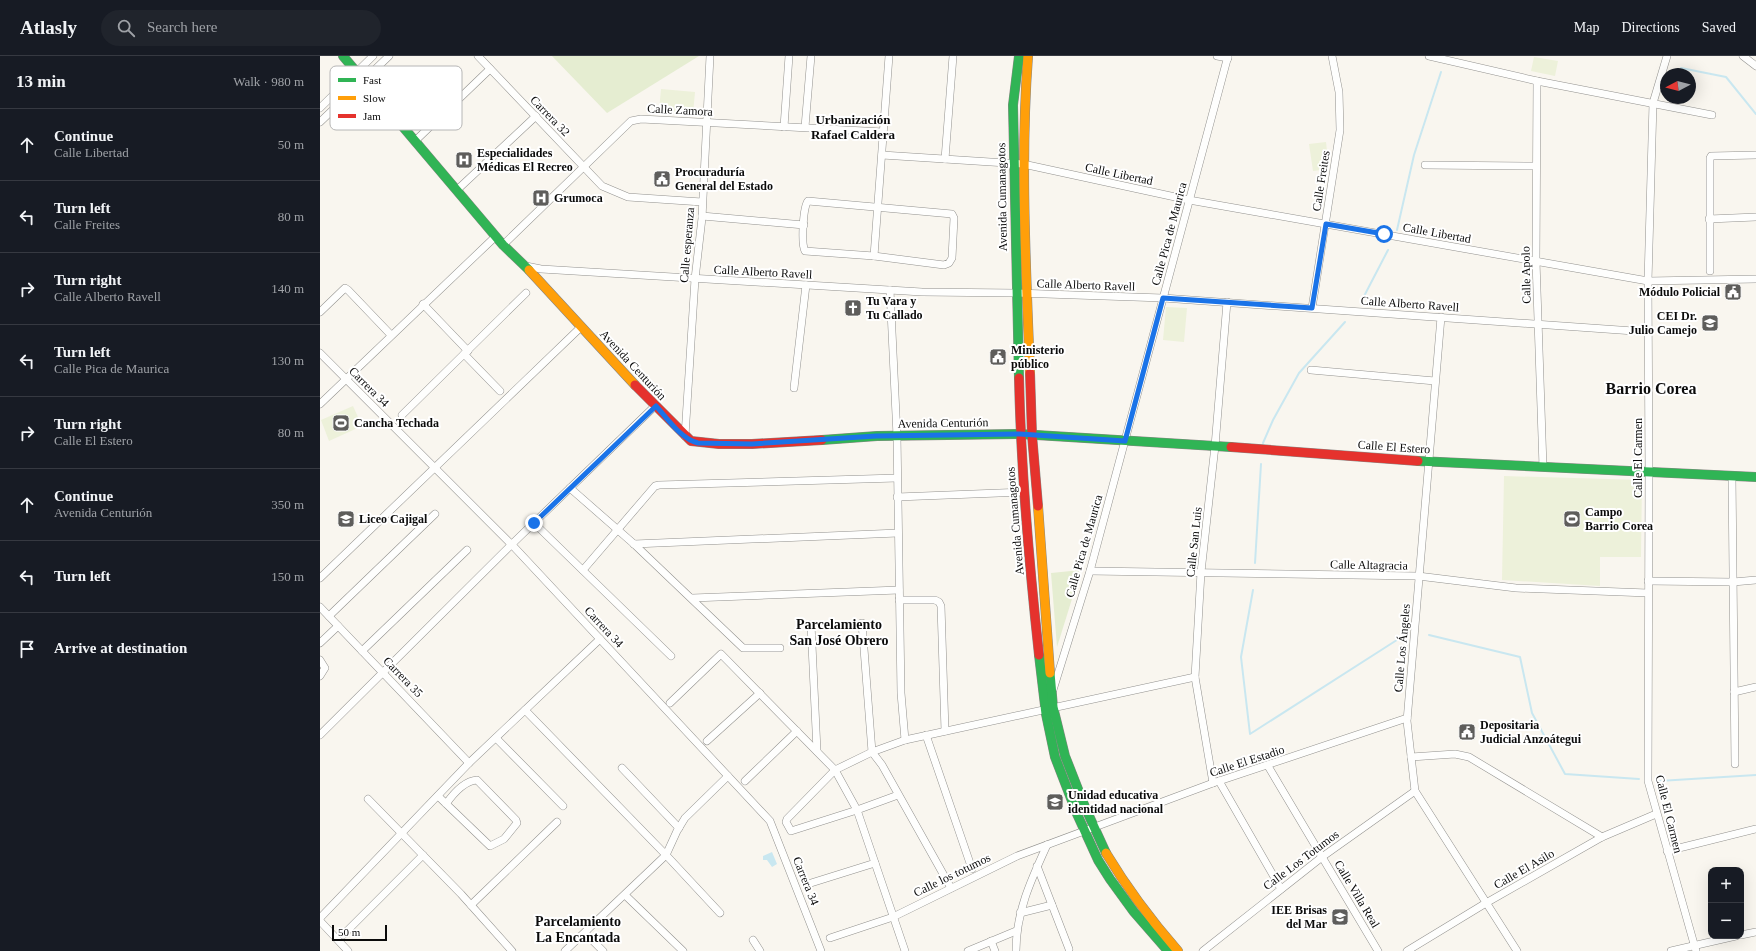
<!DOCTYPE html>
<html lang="en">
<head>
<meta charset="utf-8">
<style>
	body { margin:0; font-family:Georgia,serif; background:#20242c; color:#f1f3f6 }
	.controls { position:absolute; right:12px; bottom:12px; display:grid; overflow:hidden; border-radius:8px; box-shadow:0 4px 16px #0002 }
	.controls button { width:36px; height:36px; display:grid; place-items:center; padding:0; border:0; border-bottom:1px solid #363941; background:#171b24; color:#f1f3f6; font:20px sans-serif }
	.compass { position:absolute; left:1340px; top:12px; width:36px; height:36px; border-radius:50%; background:#171b24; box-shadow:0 4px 16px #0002; rotate:263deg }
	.scale { position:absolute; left:12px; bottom:10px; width:55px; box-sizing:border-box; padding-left:4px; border:2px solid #0b0b0b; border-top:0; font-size:11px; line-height:14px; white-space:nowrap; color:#0b0b0b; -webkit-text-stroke:3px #fff; paint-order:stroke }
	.stop { position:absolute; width:12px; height:12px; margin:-9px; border:3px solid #1a73e8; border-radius:50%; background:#fff }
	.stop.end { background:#1a73e8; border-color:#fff; box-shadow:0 1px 4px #0008 }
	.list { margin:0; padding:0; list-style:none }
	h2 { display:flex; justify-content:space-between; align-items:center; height:52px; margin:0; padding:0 16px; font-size:17px }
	h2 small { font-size:13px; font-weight:400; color:#9ea1a6 }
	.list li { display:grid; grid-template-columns:26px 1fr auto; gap:12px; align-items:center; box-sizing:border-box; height:72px; padding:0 16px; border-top:1px solid #363941 }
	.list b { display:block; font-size:15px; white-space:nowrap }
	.list p { margin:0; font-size:13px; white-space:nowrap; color:#9ea1a6 }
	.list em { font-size:13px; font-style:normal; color:#9ea1a6 }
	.icon { flex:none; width:22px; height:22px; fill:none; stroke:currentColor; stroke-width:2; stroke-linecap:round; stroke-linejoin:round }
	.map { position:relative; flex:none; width:1436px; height:895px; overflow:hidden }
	header { display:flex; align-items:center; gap:24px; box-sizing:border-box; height:56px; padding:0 20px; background:#171b24; border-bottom:1px solid #363941 }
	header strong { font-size:19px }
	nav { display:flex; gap:22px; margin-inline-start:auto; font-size:14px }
	.search { width:280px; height:36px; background:#20242c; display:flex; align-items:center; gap:10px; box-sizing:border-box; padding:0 14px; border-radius:22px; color:#9ea1a6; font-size:15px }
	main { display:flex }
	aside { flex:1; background:#171b24 }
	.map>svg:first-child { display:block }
	.green { fill:#e5edd1 }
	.pitch { fill:#edf1da }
	.water { fill:#c9e7f0 }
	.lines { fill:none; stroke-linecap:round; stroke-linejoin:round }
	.stream { stroke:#c9e7f0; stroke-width:2 }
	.street-casing { stroke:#92918e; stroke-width:8 }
	.fast-casing { stroke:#898784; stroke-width:10 }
	.slow-casing { stroke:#898784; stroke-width:10 }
	.jam-casing { stroke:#898784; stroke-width:10 }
	.street { stroke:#fefefd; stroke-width:7 }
	.fast { stroke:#30b455; stroke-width:9 }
	.slow { stroke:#ff9f0a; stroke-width:9 }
	.jam { stroke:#e5322d; stroke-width:9 }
	.route { stroke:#1a73e8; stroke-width:5 }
	.labels { text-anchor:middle; stroke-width:4; stroke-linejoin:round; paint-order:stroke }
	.street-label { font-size:12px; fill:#0b0b0b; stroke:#fff }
	.poi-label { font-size:12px; font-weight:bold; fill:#0b0b0b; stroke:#fff; text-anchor:start }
	.neighbourhood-label { font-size:13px; font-weight:bold; fill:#0b0b0b; stroke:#fff }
	.quarter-label { font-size:14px; font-weight:bold; fill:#0b0b0b; stroke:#fff }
	.district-label { font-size:16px; font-weight:bold; fill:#0b0b0b; stroke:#fff }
	.key { fill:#fff; stroke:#b6b6b6; stroke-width:1 }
	.key-label { font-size:11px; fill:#0b0b0b }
</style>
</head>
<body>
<header>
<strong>Atlasly</strong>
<div class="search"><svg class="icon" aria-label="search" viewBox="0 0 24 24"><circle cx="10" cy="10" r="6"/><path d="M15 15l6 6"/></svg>Search here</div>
<nav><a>Map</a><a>Directions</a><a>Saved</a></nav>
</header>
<main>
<aside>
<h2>13 min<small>Walk · 980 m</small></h2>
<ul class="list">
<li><svg class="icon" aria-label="ahead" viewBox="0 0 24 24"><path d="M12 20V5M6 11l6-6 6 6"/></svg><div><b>Continue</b><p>Calle Libertad</p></div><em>50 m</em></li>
<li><svg class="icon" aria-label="left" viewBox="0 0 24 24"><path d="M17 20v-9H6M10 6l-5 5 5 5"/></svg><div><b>Turn left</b><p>Calle Freites</p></div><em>80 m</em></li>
<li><svg class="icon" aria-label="right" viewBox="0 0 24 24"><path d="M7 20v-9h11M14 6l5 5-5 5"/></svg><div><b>Turn right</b><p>Calle Alberto Ravell</p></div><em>140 m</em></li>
<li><svg class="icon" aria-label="left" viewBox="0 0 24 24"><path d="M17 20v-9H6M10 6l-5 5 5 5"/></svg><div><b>Turn left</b><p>Calle Pica de Maurica</p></div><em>130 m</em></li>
<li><svg class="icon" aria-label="right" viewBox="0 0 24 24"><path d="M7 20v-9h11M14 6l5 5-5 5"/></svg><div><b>Turn right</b><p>Calle El Estero</p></div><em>80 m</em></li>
<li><svg class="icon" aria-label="ahead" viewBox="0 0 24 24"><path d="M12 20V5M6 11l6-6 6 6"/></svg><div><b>Continue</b><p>Avenida Centurión</p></div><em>350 m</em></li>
<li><svg class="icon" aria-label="left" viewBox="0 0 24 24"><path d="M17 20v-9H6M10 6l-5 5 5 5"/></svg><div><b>Turn left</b></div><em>150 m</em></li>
<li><svg class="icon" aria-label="arrive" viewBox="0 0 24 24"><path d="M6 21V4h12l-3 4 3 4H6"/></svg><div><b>Arrive at destination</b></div></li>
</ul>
</aside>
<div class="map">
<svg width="1436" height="895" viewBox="0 0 1436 895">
	<rect width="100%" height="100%" fill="#f9f6ef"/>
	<g class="green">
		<polygon points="232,0 379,0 287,57"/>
		<polygon points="761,514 737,591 731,517"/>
	</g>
	<g class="pitch">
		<polygon points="1214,1 1238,5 1235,20 1211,15"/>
		<polygon points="341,33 375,36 373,58 339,55"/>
		<polygon points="1006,86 1009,113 993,115 989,88"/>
		<polygon points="846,251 867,252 864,286 843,284"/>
		<polygon points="33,350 42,370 9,385 1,364"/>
		<polygon points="1184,420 1322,424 1321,501 1280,501 1280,530 1182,524"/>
	</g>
	<polygon class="water" points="452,796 457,808 452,811 447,804 443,804 443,800"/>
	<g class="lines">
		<g class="stream">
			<polyline points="1361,12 1406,21 1436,58"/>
			<polyline points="1077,174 1094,99 1121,16"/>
			<polyline points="1041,246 1068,194"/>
			<polyline points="943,387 953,364 979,317 1025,266"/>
			<polyline points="935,507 941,408"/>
			<polyline points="933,534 921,601 930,678 1080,582"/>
			<polyline points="1109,579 1200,601 1212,657 1245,718 1319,723"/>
			<polyline points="1339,725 1436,719"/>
		</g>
		<g class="street-casing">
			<g id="street">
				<polyline points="158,0 282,130 308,141 382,146"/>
				<polyline points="897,0 908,2"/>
				<polyline points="1109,0 1217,25 1392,59"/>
				<polyline points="1347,0 1333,47 1328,225 1329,416 1328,725 1376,895"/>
				<polyline points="1423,0 1436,10"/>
				<polyline points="1217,25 1216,205 1223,411"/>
				<polyline points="0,52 53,0"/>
				<polyline points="0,66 69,0"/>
				<polyline points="464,71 469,0"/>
				<polyline points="485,71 491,0"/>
				<polyline points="95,85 170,13"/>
				<polyline points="562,99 703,108 869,144 1328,225 1436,223"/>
				<polyline points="625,103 633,0"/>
				<polyline points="1105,109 1216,110"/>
				<polyline points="137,134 216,60"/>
				<path d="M488,145L632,158L634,162L632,202L629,207L624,209L554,200L485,195C481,188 483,151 488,145Z"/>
				<polyline points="382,160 484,169"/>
				<polyline points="1389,163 1436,161"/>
				<polyline points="183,189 311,65 321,63 563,76"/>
				<polyline points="554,200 569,0"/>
				<polyline points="206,210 221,213 602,236 696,237 843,242 1328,276"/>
				<polyline points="1390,215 1390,102 1391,100 1436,99"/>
				<polyline points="570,234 577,380 581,637 585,684"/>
				<polyline points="103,248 148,295"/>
				<polyline points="992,252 1020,74 1019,36 1012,0"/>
				<polyline points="0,256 25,232 28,234 71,279"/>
				<polyline points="1121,261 1087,665 1095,735 1197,895"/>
				<polyline points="0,297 195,492 450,765 501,895"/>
				<polyline points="144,298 180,335"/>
				<polyline points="991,314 1115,325"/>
				<polyline points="474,332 486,229"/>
				<polyline points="0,348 175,181"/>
				<polyline points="82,359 206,237"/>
				<polyline points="365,380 375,223 382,162 390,0"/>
				<polyline points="1412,420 1415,708"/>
				<polyline points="250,432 314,488 423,592 460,592"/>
				<polyline points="577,441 704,436"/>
				<polyline points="214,467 351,600"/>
				<polyline points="314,488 578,477"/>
				<polyline points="263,514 335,430 339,429 577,422"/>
				<polyline points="770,515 1098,520 1196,532 1328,537"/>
				<polyline points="0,522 261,271"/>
				<polyline points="1328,525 1413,526 1436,524"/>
				<polyline points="372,542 579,534"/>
				<polyline points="579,544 615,544 619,546 621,550 625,675"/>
				<polyline points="0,551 149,707"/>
				<polyline points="9,560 115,458"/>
				<polyline points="542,567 552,696 562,709 631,832"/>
				<polyline points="491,568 497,695"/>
				<polyline points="0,587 18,570"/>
				<polyline points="42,595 147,494"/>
				<polyline points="0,604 5,612 0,620"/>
				<polyline points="733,634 770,515 908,0"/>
				<polyline points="1414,636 1436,631"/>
				<polyline points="350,647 401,598 515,714 537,754 585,895"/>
				<polyline points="205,654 346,799 400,857"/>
				<polyline points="0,679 191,489 335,350"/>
				<polyline points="606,679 652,813"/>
				<polyline points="176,682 243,750"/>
				<polyline points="387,685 440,637"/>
				<polyline points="1091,701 1135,698 1149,701 1282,781"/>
				<polyline points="948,710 1058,895"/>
				<polyline points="302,712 359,772"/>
				<polyline points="425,725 477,675"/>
				<polyline points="899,725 961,833"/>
				<polyline points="893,727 875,621 881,516 895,390 907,246"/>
				<polyline points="578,739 537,754 471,775 466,766 467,763 515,714 552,696 585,684 875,621"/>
				<path d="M118,740L170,790L184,783L197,767L196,764L157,724C144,725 133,738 126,748"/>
				<polyline points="48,743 141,838 192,895"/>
				<polyline points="1347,795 1436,773"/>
				<polyline points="717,810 749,893"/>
				<polyline points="491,827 555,807"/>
				<polyline points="305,839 363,895"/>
				<polyline points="151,849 237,766"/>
				<polyline points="700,857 732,849"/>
				<polyline points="0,862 149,707 280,583"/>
				<polyline points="0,865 28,895"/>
				<polyline points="265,877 283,895"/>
				<polyline points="23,879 103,799"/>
				<polyline points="1421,879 1436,876"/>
				<polyline points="510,882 573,861 697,800 893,727 1087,662"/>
				<polyline points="433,884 440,895"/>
				<polyline points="671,885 675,895"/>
				<polyline points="245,895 346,799 357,775 365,762 408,720"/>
				<polyline points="648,895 696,875"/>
				<path d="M696,895C696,856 711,824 727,789"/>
				<polyline points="883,895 1002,801 1095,735"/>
				<polyline points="1087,895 1166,847 1282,781 1336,758"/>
				<polyline points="1351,895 1416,880"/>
			</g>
		</g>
		<g class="fast-casing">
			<g id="fast">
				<polyline points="23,0 183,189 209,214"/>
				<polyline points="699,322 693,49 699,0"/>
				<polyline points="502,384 557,380 700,378 911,391"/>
				<polyline points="1098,405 1436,421"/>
				<polyline points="719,599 726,658 735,701 757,758 778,804 790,823 814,856 848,895"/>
				<polyline points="730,617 733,651 745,700 765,751 786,797"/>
			</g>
		</g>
		<g class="slow-casing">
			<g id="slow">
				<path d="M708,0C700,106 706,211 710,317"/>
				<polyline points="209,214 315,329"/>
				<polyline points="718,450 730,617"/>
				<path d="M786,797C807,832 831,864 858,895"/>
			</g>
		</g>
		<g class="jam-casing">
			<g id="jam">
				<polyline points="710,317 712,379 718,450"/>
				<path d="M699,322C701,415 709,507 719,599"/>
				<polyline points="315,329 371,385 399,388 432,388 502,384"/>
				<polyline points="911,391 1098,405"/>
			</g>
		</g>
		<use href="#street" class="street"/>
		<use href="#fast" class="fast"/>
		<use href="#slow" class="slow"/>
		<use href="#jam" class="jam"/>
	</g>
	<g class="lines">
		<path class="route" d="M214,467L336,350C348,363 361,383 378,387L432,388L556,380L700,378L805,385L843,242L992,252L1006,168L1064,178"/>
	</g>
	<defs>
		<g id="hospital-square" transform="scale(0.9)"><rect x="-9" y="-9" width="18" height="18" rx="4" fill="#5e5d5b" stroke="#fff"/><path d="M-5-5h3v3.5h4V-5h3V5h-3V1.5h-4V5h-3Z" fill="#fff"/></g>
		<g id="civic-square" transform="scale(0.9)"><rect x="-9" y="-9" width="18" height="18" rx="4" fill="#5e5d5b" stroke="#fff"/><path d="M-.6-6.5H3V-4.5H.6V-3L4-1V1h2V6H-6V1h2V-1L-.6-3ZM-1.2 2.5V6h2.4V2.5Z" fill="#fff"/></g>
		<g id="church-square" transform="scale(0.9)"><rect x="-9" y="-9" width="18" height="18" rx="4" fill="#5e5d5b" stroke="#fff"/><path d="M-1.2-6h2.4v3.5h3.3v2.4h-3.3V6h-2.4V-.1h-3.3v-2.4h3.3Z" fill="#fff"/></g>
		<g id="school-square" transform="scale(0.9)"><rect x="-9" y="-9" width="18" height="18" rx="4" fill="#5e5d5b" stroke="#fff"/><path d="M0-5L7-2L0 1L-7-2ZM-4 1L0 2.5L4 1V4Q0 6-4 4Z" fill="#fff"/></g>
		<g id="stadium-square" transform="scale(0.9)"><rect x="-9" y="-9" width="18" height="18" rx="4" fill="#5e5d5b" stroke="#fff"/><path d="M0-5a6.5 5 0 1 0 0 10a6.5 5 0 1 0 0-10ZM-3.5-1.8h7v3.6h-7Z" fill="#fff"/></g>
	</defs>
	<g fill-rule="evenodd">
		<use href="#hospital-square" x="144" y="104"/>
		<use href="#civic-square" x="342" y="123"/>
		<use href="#hospital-square" x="221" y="142"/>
		<use href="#civic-square" x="1413" y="236"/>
		<use href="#church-square" x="533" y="252"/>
		<use href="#school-square" x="1390" y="267"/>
		<use href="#civic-square" x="678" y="301"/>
		<use href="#stadium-square" x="21" y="367"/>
		<use href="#school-square" x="26" y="463"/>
		<use href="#stadium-square" x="1252" y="463"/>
		<use href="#civic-square" x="1147" y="676"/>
		<use href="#school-square" x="735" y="746"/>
		<use href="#school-square" x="1020" y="861"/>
	</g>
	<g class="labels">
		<g class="street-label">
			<text transform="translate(360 54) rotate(3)" y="4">Calle Zamora</text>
			<text transform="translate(230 60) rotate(46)" y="4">Carrera 32</text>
			<text transform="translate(799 118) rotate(12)" y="4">Calle Libertad</text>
			<text transform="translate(1001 125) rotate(-81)" y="4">Calle Freites</text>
			<text transform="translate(682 141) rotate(-91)" y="4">Avenida Cumanagotos</text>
			<text transform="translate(1117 177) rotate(10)" y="4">Calle Libertad</text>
			<text transform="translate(849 178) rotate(-75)" y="4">Calle Pica de Maurica</text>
			<text transform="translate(367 189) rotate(-85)" y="4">Calle esperanza</text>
			<text transform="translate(443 216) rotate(3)" y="4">Calle Alberto Ravell</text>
			<text transform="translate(1206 219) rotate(-91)" y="4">Calle Apolo</text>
			<text transform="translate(766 229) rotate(2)" y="4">Calle Alberto Ravell</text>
			<text transform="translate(1090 248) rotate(4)" y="4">Calle Alberto Ravell</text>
			<text transform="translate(313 309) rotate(47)" y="4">Avenida Centurión</text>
			<text transform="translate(49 331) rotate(45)" y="4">Carrera 34</text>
			<text transform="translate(623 367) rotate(-1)" y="4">Avenida Centurión</text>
			<text transform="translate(1074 391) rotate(4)" y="4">Calle El Estero</text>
			<text transform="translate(1318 402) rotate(-90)" y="4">Calle El Carmen</text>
			<text transform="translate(695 465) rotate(-95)" y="4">Avenida Cumanagotos</text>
			<text transform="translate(874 486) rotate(-84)" y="4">Calle San Luis</text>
			<text transform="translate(764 490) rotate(-74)" y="4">Calle Pica de Maurica</text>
			<text transform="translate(1049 509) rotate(1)" y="4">Calle Altagracia</text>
			<text transform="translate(284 571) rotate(47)" y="4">Carrera 34</text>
			<text transform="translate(1082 592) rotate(-85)" y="4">Calle Los Ángeles</text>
			<text transform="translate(83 621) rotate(46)" y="4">Carrera 35</text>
			<text transform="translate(927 705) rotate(-18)" y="4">Calle El Estadio</text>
			<text transform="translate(1349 758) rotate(76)" y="4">Calle El Carmen</text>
			<text transform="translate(981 804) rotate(-37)" y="4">Calle Los Totumos</text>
			<text transform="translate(1204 813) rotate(-30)" y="4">Calle El Asilo</text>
			<text transform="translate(632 819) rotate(-26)" y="4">Calle los totumos</text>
			<text transform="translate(486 825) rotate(68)" y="4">Carrera 34</text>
			<text transform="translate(1037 838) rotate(59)" y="4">Calle Villa Real</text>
		</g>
		<g class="poi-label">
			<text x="157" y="101">Especialidades<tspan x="157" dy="14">Médicas El Recreo</tspan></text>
			<text x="355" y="120">Procuraduría<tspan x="355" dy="14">General del Estado</tspan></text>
			<text x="234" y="146">Grumoca</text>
			<text x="1400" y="240" text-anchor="end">Módulo Policial</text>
			<text x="546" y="249">Tu Vara y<tspan x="546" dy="14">Tu Callado</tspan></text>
			<text x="1377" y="264" text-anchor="end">CEI Dr.<tspan x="1377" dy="14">Julio Camejo</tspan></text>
			<text x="691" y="298">Ministerio<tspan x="691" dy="14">público</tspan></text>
			<text x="34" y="371">Cancha Techada</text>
			<text x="1265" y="460">Campo<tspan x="1265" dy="14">Barrio Corea</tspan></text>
			<text x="39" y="467">Liceo Cajigal</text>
			<text x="1160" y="673">Depositaria<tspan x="1160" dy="14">Judicial Anzoátegui</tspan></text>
			<text x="748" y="743">Unidad educativa<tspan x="748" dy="14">identidad nacional</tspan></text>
			<text x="1007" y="858" text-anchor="end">IEE Brisas<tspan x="1007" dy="14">del Mar</tspan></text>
		</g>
		<g class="neighbourhood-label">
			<text x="533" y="68">Urbanización<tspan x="533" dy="15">Rafael Caldera</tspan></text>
		</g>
		<g class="quarter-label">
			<text x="519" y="573">Parcelamiento<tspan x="519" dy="16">San José Obrero</tspan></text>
			<text x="258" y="870">Parcelamiento<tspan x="258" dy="16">La Encantada</tspan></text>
		</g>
		<g class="district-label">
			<text x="1331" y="338">Barrio Corea</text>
		</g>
	</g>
	<rect x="10" y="10" width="132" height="64" rx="6" class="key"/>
	<rect x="18" y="22" width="18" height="4" fill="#30b455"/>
	<rect x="18" y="40" width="18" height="4" fill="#ff9f0a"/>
	<rect x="18" y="58" width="18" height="4" fill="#e5322d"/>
	<g class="key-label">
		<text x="43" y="28">Fast</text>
		<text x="43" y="46">Slow</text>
		<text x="43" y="64">Jam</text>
	</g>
</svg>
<div class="controls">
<button>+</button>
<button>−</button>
</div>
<svg class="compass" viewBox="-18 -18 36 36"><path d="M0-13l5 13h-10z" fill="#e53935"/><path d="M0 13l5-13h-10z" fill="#9ea1a6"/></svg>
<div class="scale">50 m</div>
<div class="stop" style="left:1064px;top:178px"></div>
<div class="stop end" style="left:214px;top:467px"></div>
</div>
</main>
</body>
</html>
